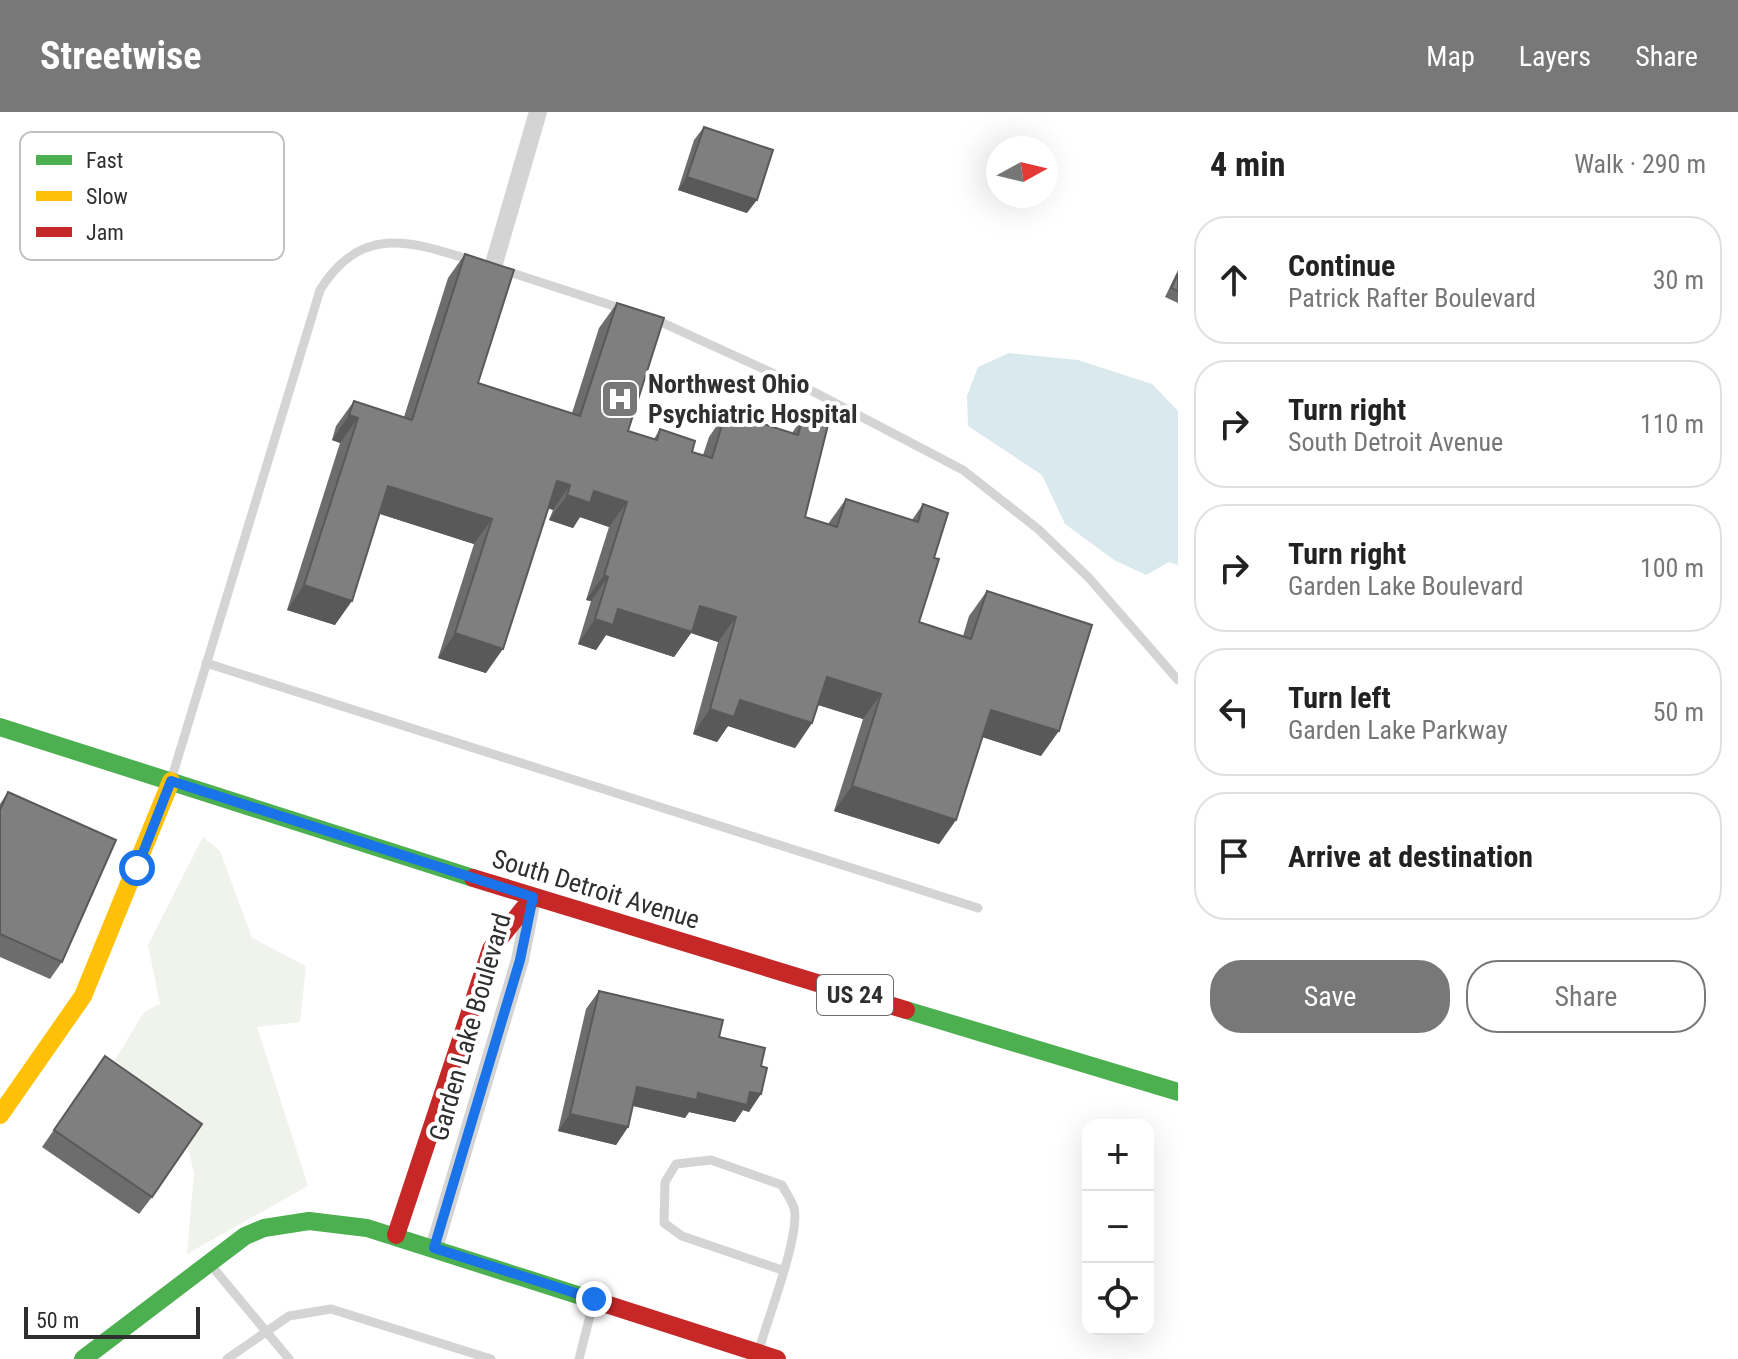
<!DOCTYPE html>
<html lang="en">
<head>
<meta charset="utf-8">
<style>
	body { margin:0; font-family:"Roboto Condensed",sans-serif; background:#f6f6f6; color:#222 }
	.controls { position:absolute; right:24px; bottom:24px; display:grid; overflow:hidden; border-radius:16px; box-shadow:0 8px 32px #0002 }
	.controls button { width:72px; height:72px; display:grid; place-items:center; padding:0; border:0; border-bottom:2px solid #e0e0e0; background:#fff; color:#222; font:40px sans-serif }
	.compass { position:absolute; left:986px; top:24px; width:72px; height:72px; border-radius:50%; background:#fff; box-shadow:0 8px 32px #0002; rotate:82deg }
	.scale { position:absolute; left:24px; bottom:20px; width:176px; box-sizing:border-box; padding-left:8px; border:4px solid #2f2f2f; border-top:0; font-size:22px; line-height:28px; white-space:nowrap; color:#2f2f2f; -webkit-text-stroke:6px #fff; paint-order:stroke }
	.stop { position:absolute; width:24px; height:24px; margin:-18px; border:6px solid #1a73e8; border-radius:50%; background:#fff }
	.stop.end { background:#1a73e8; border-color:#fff; box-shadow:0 2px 8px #0008 }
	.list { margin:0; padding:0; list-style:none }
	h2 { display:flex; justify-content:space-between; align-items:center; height:104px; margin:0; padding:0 32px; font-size:34px }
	h2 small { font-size:26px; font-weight:400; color:#767676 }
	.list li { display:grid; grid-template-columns:52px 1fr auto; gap:24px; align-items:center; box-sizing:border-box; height:128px; margin:0 16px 16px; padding:0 16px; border:2px solid #e0e0e0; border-radius:32px }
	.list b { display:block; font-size:30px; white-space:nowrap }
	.list p { margin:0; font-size:26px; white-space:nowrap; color:#767676 }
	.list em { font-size:26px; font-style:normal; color:#767676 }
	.actions { display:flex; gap:16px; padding:24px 32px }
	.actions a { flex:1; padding:18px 0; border:2px solid #787878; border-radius:32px; text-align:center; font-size:28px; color:#787878 }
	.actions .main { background:#787878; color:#fff }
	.icon { flex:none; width:44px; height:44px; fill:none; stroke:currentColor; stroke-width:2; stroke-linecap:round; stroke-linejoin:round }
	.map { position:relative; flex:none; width:1178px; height:1247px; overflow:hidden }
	header { display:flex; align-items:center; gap:48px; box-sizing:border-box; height:112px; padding:0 40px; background:#787878; color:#fff }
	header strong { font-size:38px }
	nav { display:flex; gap:44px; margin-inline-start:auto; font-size:28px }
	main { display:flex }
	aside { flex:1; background:#fff }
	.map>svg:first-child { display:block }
	.green { fill:#f0f2ec }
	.water { fill:#dae9ee }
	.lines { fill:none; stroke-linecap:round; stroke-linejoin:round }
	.lane { stroke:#d4d4d4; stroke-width:9 }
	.street { stroke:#d4d4d4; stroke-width:18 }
	.fast { stroke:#4caf50; stroke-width:18 }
	.slow { stroke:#ffc107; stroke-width:18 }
	.jam { stroke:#c62828; stroke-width:18 }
	.wall { fill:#6d6d6d }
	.shaded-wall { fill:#595959 }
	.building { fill:#7f7f7f; stroke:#595959; stroke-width:2 }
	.route { stroke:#1a73e8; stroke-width:10 }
	.labels { text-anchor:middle; stroke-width:8; stroke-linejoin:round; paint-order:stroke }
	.shield { fill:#fff; stroke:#6d6d6d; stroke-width:2 }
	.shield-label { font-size:24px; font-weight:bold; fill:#2f2f2f }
	.poi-label { font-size:26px; font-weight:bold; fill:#2f2f2f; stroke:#fff; text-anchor:start }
	.street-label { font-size:26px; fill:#2f2f2f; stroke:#fff }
	.key { fill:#fff; stroke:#c1c1c1; stroke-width:2 }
	.key-label { font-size:22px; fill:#2f2f2f }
</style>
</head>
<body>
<header>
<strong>Streetwise</strong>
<nav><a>Map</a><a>Layers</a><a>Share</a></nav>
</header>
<main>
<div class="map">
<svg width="1178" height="1247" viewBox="0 0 1178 1247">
	<rect width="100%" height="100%" fill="#fff"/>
	<polygon class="green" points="203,725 220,739 252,826 306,854 300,910 257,915 308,1074 187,1142 194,1061 182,1009 115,948 144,900 160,892 148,833"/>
	<polygon class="water" points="1009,241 1078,248 1152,272 1178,299 1178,453 1169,450 1146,463 1114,448 1065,412 1042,363 968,314 967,284 978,255"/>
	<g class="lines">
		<g class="lane">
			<polyline points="503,158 626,198"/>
			<polyline points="652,206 814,280 963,358 1038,417 1089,466 1178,568"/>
			<polyline points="206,551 978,796"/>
			<path d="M172,665L320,178C361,112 410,129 474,149"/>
			<polyline points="210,1152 289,1247"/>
			<path d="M759,1238C767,1208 801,1122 794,1096C792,1089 786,1081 782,1073L711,1048L676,1052L665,1070L664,1111L682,1124L782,1158"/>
			<polyline points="227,1247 289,1204 331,1197 491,1247"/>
			<polyline points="579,1247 593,1192"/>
		</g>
		<g class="street">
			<polyline points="493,155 538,0"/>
			<polyline points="434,1136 520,848 531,792"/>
		</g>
		<g class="fast">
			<polyline points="0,615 473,766"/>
			<polyline points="906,898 1178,980"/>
			<polyline points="83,1247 245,1124 264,1116 309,1109 367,1116 609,1193"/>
		</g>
		<polyline class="slow" points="0,1003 83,884 171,669"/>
		<g class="jam">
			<polyline points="473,766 906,898"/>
			<polyline points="396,1123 491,837 533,785"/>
			<polyline points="609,1193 777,1247"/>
		</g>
	</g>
	<g class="wall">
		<polygon points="704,15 747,101 678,78 694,28"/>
		<polygon points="465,142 478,271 572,301 599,216 617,191 628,319 654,327 660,317 692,340 703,343 709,325 726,300 792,321 803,305 805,405 828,412 846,387 912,408 923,392 934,446 919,510 963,524 969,504 987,479 1041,644 982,625 956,708 939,732 834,699 863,607 818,593 812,611 795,636 728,614 717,630 693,622 718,530 691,521 674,545 606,523 596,538 578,532 591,489 586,488 609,415 580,405 573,416 549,408 553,398 548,396 486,561 438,546 474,432 380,402 335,513 287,498 340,331 332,328 336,314 354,289 404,305 448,166"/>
		<polygon points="1178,158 1178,191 1165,185"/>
		<polygon points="8,680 62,850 50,867 0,845 0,692"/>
		<polygon points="599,879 719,925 749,1000 743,998 735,1010 689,1000 685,1006 633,994 628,1015 616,1033 558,1019 586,897"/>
		<polygon points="105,944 152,1085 139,1102 42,1035"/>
	</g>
	<g class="shaded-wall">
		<polygon points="687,65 757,88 747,101 678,78"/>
		<polygon points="349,303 358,306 340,331 332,328"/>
		<polygon points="557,369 570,373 553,398 540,393"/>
		<polygon points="388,374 492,407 474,432 371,399"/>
		<polygon points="594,379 627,390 609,415 580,405 573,416 549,408 567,383"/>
		<polygon points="604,463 608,465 591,489 586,488"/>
		<polygon points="304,473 352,489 335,513 287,498"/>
		<polygon points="700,494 736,505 718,530 691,521 674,545 606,523 596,538 578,532 595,507 618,497"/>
		<polygon points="455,521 503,537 486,561 438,546"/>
		<polygon points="827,565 881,582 863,607 809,590"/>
		<polygon points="740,588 812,611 795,636 728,614 717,630 693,622 710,597"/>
		<polygon points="991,598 1059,619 1041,644 973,622"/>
		<polygon points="852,674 956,708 939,732 834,699"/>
		<polygon points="637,975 698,981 750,980 761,982 749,1000 743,998 735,1010 689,1000 685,1006 625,992"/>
		<polygon points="570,1002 628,1015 616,1033 558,1019"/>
	</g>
	<g class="building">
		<polygon points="704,15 773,38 757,88 687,65"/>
		<polygon points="465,142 514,158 478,271 580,304 617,191 664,206 628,319 657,328 660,317 695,329 692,340 712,346 726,300 798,323 803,305 828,313 805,405 837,415 846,387 918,410 923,392 948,401 934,446 939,447 919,510 971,527 987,479 1092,513 1059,619 991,598 956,708 852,674 881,582 827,565 812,611 740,588 734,605 710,597 736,505 700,494 692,520 618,497 613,513 595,507 608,465 604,463 627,390 594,379 590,391 567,383 570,373 557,369 503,537 455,521 492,407 388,374 352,489 304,473 358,306 349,303 354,289 412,308"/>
		<polygon points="1178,162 1178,179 1171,176"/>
		<polygon points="8,680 116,728 62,850 0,822 0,698"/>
		<polygon points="599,879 723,908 719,925 765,936 761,954 767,956 761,982 750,980 747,993 698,981 697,988 637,975 628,1015 570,1002"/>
		<polygon points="105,944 202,1012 152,1085 54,1018"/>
	</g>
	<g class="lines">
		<polyline class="route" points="137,756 171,669 533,785 520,848 434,1136 594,1187"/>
	</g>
	<defs>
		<g id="hospital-square" transform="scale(2)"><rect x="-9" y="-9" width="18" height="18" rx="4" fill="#787878" stroke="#fff"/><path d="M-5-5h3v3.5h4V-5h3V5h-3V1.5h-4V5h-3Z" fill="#fff"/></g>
	</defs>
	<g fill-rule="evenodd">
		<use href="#hospital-square" x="620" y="287"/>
	</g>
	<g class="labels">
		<rect class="shield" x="817" y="863" width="76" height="40" rx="6"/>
		<g class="shield-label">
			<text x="855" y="891">US 24</text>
		</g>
		<g class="poi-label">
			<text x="648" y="281">Northwest Ohio<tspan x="648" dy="30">Psychiatric Hospital</tspan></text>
		</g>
		<g class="street-label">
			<text transform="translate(596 777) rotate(17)" y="9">South Detroit Avenue</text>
			<text transform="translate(470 915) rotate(-74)" y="9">Garden Lake Boulevard</text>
		</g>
	</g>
	<rect x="20" y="20" width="264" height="128" rx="12" class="key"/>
	<rect x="36" y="43" width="36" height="10" fill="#4caf50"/>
	<rect x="36" y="79" width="36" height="10" fill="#ffc107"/>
	<rect x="36" y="115" width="36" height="10" fill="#c62828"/>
	<g class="key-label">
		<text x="86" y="56">Fast</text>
		<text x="86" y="92">Slow</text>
		<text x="86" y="128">Jam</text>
	</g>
</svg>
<div class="controls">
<button>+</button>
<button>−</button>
<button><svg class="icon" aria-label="locate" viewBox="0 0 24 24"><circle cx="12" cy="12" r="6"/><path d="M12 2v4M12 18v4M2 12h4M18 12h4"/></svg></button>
</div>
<svg class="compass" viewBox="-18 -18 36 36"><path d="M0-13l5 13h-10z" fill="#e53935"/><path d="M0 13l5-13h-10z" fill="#767676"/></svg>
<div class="scale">50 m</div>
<div class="stop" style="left:137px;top:756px"></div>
<div class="stop end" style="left:594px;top:1187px"></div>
</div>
<aside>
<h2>4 min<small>Walk · 290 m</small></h2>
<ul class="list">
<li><svg class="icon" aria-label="ahead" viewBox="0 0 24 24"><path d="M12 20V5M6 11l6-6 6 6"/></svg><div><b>Continue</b><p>Patrick Rafter Boulevard</p></div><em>30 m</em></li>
<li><svg class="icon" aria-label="right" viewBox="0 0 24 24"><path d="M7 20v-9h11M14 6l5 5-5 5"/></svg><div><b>Turn right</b><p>South Detroit Avenue</p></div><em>110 m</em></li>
<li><svg class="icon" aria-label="right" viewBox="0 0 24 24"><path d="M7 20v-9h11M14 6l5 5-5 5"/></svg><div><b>Turn right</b><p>Garden Lake Boulevard</p></div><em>100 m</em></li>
<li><svg class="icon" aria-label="left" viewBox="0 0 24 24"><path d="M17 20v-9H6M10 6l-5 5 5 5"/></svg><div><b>Turn left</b><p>Garden Lake Parkway</p></div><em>50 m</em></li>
<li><svg class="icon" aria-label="arrive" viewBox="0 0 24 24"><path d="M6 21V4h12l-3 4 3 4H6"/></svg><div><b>Arrive at destination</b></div></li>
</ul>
<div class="actions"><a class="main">Save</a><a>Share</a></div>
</aside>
</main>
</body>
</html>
